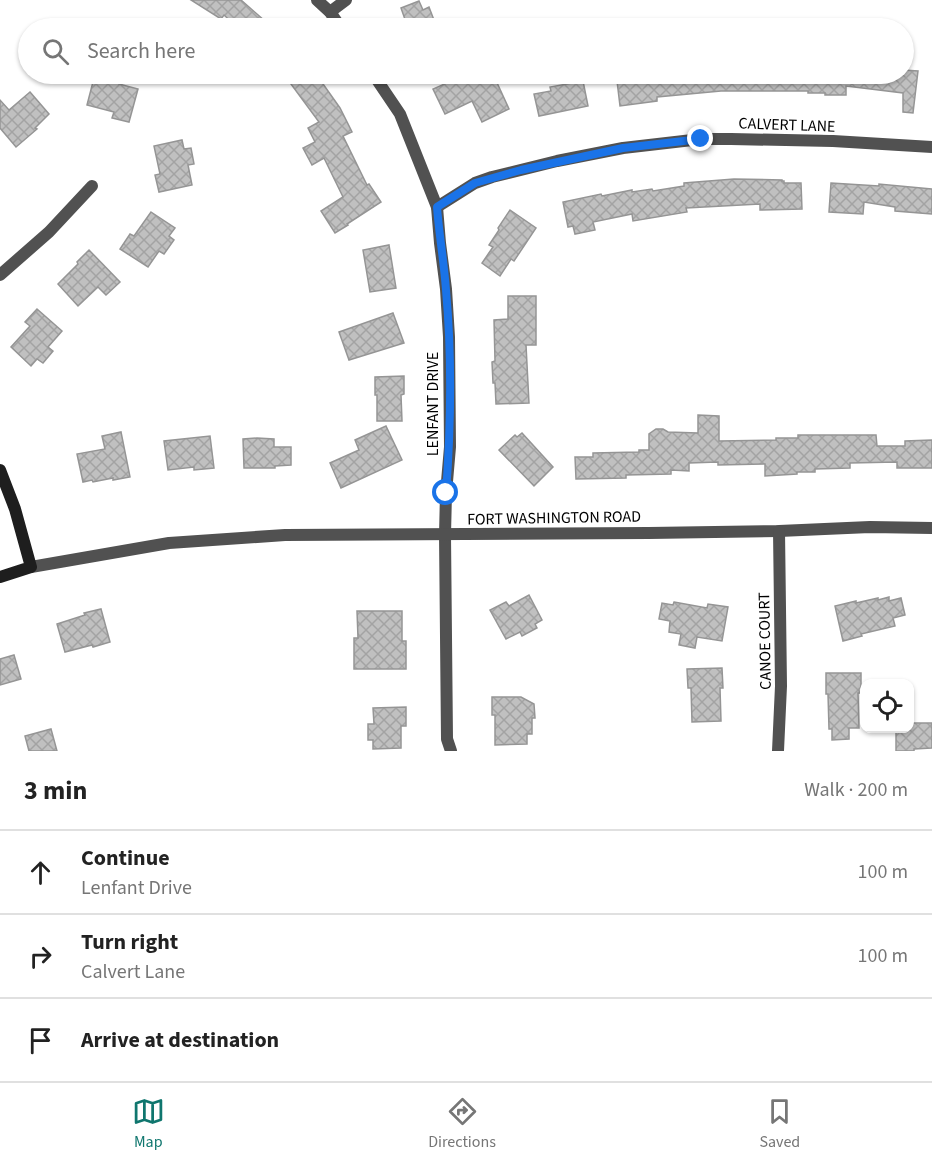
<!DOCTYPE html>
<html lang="en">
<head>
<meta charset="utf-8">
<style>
	body { margin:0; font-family:"Source Sans 3",sans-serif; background:#f2f2f2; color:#222 }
	.controls { position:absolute; right:18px; bottom:18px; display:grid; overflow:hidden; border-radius:12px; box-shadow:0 2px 4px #0004 }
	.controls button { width:54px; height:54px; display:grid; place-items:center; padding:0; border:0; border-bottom:2px solid #e0e0e0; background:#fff; color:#222; font:30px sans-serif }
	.stop { position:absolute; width:18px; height:18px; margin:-14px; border:4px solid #1a73e8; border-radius:50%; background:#fff }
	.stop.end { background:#1a73e8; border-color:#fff; box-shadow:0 2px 6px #0008 }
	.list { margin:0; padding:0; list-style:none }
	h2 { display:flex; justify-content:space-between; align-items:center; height:78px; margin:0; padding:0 24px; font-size:26px }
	h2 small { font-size:20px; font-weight:400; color:#767676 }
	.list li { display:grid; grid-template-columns:39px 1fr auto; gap:18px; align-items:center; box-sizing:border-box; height:84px; padding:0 24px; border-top:2px solid #e0e0e0 }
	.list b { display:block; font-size:22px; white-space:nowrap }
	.list p { margin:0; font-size:20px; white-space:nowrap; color:#767676 }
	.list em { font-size:20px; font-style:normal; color:#767676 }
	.icon { flex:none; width:33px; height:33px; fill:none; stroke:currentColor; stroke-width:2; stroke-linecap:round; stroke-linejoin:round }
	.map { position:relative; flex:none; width:932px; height:751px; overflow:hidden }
	.search { position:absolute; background:#fff; box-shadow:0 2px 4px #0004; left:18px; right:18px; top:18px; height:66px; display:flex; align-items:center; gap:15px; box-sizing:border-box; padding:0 21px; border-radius:33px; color:#767676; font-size:22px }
	.sheet { height:330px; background:#fff }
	nav { display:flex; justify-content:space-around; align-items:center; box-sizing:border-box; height:84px; border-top:2px solid #e0e0e0; background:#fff; font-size:16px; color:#767676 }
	nav a { display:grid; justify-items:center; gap:3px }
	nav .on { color:#0f766e }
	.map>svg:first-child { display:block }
	.building { fill:url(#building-cross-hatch); stroke:#959595; stroke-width:1.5 }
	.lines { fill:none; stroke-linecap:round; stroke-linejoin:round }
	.street { stroke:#515151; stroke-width:12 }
	.secondary { stroke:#1e1e1e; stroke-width:12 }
	.route { stroke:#1a73e8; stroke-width:8 }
	.labels { text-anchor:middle; stroke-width:6; stroke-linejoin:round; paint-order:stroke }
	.street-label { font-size:16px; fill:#000; stroke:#fff }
</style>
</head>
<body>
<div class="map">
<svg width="932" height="751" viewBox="0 0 932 751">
	<defs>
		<pattern id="building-cross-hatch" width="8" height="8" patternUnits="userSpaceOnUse" patternTransform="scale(1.5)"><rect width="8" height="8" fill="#c0c0c0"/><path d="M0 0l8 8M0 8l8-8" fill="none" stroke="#a3a3a3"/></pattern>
	</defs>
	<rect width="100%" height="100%" fill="#fff"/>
	<g class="building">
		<polygon points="191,0 241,0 273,28 238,28 224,15 221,19"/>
		<polygon points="419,1 423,10 429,7 437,28 408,28 401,8"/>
		<polygon points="903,70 918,71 913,113 903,112 903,93 846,86 846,95 825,95 825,93 808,93 808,91 721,91 657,97 657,101 620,106 617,81 676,74 903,74"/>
		<polygon points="105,74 120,78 119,84 138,89 129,122 112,118 114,112 87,105 94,78 102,80"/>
		<polygon points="297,74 316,74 340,108 352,132 343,136 367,185 369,184 381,202 347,224 348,225 335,233 321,211 343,197 324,158 312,165 303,148 315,142 308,128 319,122 288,80"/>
		<polygon points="467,74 493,74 509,109 482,122 472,101 445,114 433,89"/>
		<polygon points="583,81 588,106 539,116 534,94 551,91 550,87"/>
		<polygon points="30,92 49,114 35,128 37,129 16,147 0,128 0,100 9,110"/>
		<polygon points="182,140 184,149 191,148 194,164 188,165 192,185 159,192 155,175 160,174 154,146"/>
		<polygon points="734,179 782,180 782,181 784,181 784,183 801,183 802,209 760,210 760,204 686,208 687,212 633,221 632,214 593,222 595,230 575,234 573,226 568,227 563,202 601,194 602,196 632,190 632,192 652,189 653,191 684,186 684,183"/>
		<polygon points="831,183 879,186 879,184 932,189 932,214 895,211 895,207 864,202 863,214 829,212"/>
		<polygon points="510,210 536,228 514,261 511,259 500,276 482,263 493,247 489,245 499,230 498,228"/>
		<polygon points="151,212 175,228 169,236 174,240 164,254 159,251 148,267 120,249 130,234 134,236"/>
		<polygon points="389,245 396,288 370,292 363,250"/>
		<polygon points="89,250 120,282 106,295 98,287 78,306 58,284 78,264 77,262"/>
		<polygon points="508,296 536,296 536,345 526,345 529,403 496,404 495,383 493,383 492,362 495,361 494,320 508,319"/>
		<polygon points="37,309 62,331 48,347 53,351 43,363 37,359 31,366 11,347 30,326 25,322"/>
		<polygon points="393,313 404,343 349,360 339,332"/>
		<polygon points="404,376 404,394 401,395 402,421 377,421 377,395 375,395 375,377"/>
		<polygon points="698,415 719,416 719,441 776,440 776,438 798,438 798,435 876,435 877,446 905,446 905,441 932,440 932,468 897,468 897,462 850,463 850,468 815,469 815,472 797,472 797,474 765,476 765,464 718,465 718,462 689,463 689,471 671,470 671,474 626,475 626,478 576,479 575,457 593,457 593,453 639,452 639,450 649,450 649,434 656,429 663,429 668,432 698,433"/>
		<polygon points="386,426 402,460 341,488 330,463 359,450 355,440"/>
		<polygon points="121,432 130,477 113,480 113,478 93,482 92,480 83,482 77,454 105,449 102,436"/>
		<polygon points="522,433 553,467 534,486 499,450 515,435 517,437"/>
		<polygon points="210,436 214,468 194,470 194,467 168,470 164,441"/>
		<polygon points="257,438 274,439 274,447 291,447 291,465 275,466 275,468 244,468 243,439"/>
		<polygon points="529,595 542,620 535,624 537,628 522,636 520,632 506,639 490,610 506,602 509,606"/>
		<polygon points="889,597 889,601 901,598 905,615 893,618 895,626 861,634 862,636 843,641 835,606 856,601 856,603 878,598 878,600"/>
		<polygon points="674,602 707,608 708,604 728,607 722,641 697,637 695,648 679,645 681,634 669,632 670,621 659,619 662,603 673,605"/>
		<polygon points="101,609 110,642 93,647 92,645 65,652 57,624 85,615 84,613"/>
		<polygon points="357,611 402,611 402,641 406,641 406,669 354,669 354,638 358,638"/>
		<polygon points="14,655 21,679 0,685 0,659"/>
		<polygon points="722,668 723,688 720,688 721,721 692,722 691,688 688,688 687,669"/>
		<polygon points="826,673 861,673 861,693 858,693 859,728 849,728 849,739 832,740 832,729 829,729 828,694 826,694"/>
		<polygon points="492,697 521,697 534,704 535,718 532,718 532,734 527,734 527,744 495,745 495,715 492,715"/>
		<polygon points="406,707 406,726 401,726 401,748 373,749 373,740 368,740 368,724 374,724 373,708"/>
		<polygon points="909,723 932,723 932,748 914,749 914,751 896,751 896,729 909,729"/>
		<polygon points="51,729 57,751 29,751 25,736"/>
	</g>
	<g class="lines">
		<g class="street">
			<polyline points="317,0 330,12 341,28"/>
			<polyline points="330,12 346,0"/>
			<polyline points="373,74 400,114 437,207 440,243 446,289 449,337 450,447 446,493 445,535 447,739 451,751"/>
			<polyline points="437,207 475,183 492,177 557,161 623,148 701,139 731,139 833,141 932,147"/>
			<polyline points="0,275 49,232 92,186"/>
			<polyline points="31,567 169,543 285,535 649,533 779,531 870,527 932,528"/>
			<polyline points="778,751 781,686 779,531"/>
		</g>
		<polyline class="secondary" points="0,470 15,509 31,567 0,577"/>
	</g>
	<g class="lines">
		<path class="route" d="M446,493C451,426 452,356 446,290C444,262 439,234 437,207L475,183L521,170L623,148L701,139"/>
	</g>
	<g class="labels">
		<g class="street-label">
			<text transform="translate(787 124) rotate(2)" y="6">CALVERT LANE</text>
			<text transform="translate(432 404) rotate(-90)" y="6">LENFANT DRIVE</text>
			<text transform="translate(554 517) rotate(-1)" y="6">FORT WASHINGTON ROAD</text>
			<text transform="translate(764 641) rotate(-91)" y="6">CANOE COURT</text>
		</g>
	</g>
</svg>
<div class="controls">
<button><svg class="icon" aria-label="locate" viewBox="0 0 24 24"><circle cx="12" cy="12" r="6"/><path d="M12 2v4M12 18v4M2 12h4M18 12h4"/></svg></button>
</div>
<div class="stop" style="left:446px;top:493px"></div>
<div class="stop end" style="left:701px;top:139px"></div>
<div class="search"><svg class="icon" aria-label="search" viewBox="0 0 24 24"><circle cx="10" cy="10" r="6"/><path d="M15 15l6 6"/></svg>Search here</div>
</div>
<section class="sheet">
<h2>3 min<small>Walk · 200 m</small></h2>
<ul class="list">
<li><svg class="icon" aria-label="ahead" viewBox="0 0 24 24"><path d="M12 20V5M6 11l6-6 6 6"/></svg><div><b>Continue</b><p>Lenfant Drive</p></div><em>100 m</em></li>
<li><svg class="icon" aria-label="right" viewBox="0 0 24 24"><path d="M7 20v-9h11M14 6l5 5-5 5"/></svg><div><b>Turn right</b><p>Calvert Lane</p></div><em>100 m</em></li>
<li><svg class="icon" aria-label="arrive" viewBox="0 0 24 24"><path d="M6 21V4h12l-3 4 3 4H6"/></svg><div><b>Arrive at destination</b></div></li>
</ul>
</section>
<nav>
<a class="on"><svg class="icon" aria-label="map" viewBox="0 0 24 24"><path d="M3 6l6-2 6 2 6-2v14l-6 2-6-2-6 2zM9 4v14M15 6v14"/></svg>Map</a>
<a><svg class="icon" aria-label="directions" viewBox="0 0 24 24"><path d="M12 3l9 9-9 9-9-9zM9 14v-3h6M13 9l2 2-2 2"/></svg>Directions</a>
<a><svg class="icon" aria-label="saved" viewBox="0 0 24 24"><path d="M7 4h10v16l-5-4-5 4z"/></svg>Saved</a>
</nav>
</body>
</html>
